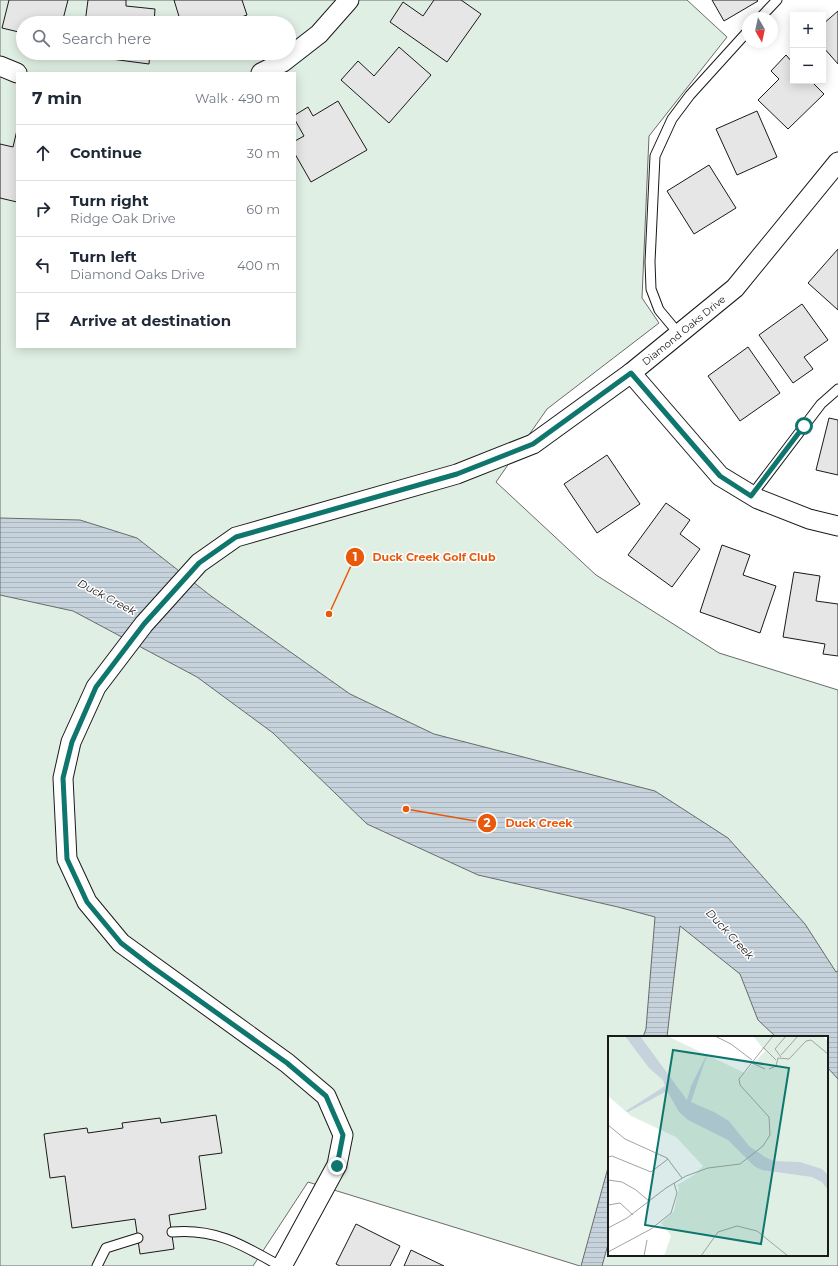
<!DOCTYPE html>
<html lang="en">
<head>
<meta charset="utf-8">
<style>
	body { margin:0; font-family:Montserrat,sans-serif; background:#f2f2f3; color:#1f2937 }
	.controls { position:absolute; right:12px; top:12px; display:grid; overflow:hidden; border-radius:0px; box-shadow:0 2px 10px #0003 }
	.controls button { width:36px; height:36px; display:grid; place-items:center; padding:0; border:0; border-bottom:1px solid #e0e1e3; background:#fff; color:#1f2937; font:20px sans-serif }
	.compass { position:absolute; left:742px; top:12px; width:36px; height:36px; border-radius:50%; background:#fff; box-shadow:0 2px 10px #0003; rotate:171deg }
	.stop { position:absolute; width:12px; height:12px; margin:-9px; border:3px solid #0f766e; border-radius:50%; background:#fff }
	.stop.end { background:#0f766e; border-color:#fff; box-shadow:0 1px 4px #0008 }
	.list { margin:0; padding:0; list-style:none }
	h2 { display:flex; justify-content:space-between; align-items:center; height:52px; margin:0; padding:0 16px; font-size:17px }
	h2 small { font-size:13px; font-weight:400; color:#747a83 }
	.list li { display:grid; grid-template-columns:26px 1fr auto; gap:12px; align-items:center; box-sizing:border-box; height:56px; padding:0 16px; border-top:1px solid #e0e1e3 }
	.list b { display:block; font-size:15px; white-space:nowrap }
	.list p { margin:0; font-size:13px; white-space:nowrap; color:#747a83 }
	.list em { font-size:13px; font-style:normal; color:#747a83 }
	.icon { flex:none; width:22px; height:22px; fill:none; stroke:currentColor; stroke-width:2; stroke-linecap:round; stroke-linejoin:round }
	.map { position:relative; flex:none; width:838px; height:1266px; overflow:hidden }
	.search { position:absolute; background:#fff; box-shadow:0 2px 10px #0003; left:16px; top:16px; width:280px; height:44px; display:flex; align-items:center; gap:10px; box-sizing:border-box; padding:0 14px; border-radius:22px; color:#747a83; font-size:15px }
	.panel { position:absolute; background:#fff; box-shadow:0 2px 10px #0003; left:16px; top:72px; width:280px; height:276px; border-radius:0px }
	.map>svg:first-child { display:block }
	.grass { fill:#e0efe3; stroke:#6a6a6a; fill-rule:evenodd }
	.water { fill:url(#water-rules); stroke:#6a6a6a }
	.building { fill:#e6e6e6; stroke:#1a1a1a }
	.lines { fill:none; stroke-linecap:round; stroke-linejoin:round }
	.lane-casing { stroke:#1a1a1a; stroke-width:11 }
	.street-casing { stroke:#1a1a1a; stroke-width:21 }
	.lane { stroke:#fff; stroke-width:9 }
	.street { stroke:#fff; stroke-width:19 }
	.route { stroke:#0f766e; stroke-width:5 }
	.labels { text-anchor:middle; stroke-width:3; stroke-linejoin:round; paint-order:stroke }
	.street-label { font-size:10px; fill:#1a1a1a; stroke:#fff }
	.water-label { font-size:11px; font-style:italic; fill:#1a1a1a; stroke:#fff }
	.inset-road { fill:none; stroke:#a3a3a3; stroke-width:1 }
	.view { fill:#0f766e; fill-opacity:0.15; stroke:#0f766e; stroke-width:2 }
	.inset-edge { fill:none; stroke:#1a1a1a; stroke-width:2 }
	.leader { fill:none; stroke:#e8590c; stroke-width:1.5 }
	.callout-dot { fill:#e8590c; stroke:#fff; stroke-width:1.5 }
	.mark-label { font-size:12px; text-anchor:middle; font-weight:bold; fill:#fff }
	.callout-label { font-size:11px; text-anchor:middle; font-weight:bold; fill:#e8590c; stroke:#fff; stroke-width:3; stroke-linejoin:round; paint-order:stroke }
</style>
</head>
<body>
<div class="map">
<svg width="838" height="1266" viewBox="0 0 838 1266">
	<defs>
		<pattern id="water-rules" width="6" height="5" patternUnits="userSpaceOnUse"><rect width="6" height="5" fill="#c6d2dc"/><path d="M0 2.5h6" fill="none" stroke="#aab4bc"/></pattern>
	</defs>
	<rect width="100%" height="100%" fill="#fff"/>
	<path class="grass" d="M0,0H687L727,37L649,136L642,298L659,323L547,409L496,482L596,575L719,653L838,690V1266H580L308,1182L253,1266H0ZM23,23H289V53H23ZM17,73H295V347H17ZM609,1037H827V1255H609Z"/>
	<g class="water">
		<polygon points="0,518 80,520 137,538 211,596 350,694 434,734 655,791 728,838 805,924 836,972 838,971 838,1079 827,1067 827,1037 776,1037 758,1020 740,974 680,926 667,1037 643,1037 646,1029 655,917 618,907 478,875 367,824 273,733 197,677 73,611 0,595"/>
		<polygon points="609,1164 609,1241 602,1266 581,1266"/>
	</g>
	<g class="building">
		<polygon points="9,0 68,0 62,23 23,23 23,33 2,28"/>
		<polygon points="88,0 126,0 126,6 155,9 154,23 85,23"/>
		<polygon points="174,0 242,0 247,15 225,23 195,23 194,20 181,23"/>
		<polygon points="434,0 461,0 481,14 447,62 390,22 403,2 423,16"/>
		<polygon points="712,0 757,0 758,1 724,21"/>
		<polygon points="838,11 838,64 823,47 823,24"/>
		<polygon points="399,47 431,75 389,123 341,80 358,61 374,76"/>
		<polygon points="81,53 150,53 149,64 81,55"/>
		<polygon points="786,55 793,63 793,81 811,81 824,94 788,129 758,100 779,79 771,71"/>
		<polygon points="338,101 367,150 311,182 295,154 295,141 304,136 295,120 295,115 308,107 313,116"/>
		<polygon points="757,111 777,157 737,175 716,129"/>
		<polygon points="17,130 17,202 0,198 0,144 13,147"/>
		<polygon points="709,165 736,208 694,234 667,191"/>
		<polygon points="838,249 838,310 808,283"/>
		<polygon points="802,304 828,340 804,357 813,369 793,383 759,335"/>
		<polygon points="748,347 780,393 740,421 708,376"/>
		<polygon points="829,418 838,420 838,475 816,470"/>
		<polygon points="607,455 640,504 597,533 564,484"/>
		<polygon points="666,503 690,520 680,534 700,549 672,587 628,555"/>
		<polygon points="722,545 750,555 743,575 776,586 760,633 700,612"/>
		<polygon points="794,572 820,576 816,601 838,604 838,656 823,654 825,644 783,637"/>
		<polygon points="216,1115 222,1153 199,1156 206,1209 169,1215 174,1249 140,1254 135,1219 72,1228 65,1176 50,1178 44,1134 87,1128 88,1133 123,1128 122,1123 160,1118 161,1123"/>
		<polygon points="356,1224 400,1246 390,1266 340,1266 336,1264"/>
		<polygon points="411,1250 444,1266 404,1266"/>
	</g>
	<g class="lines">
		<g class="lane-casing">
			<g id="lane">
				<polyline points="760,18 777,0"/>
				<polyline points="679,334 659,310 651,289 650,262 655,156 672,119 690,95 748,31"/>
				<polyline points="751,496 821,404 838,389"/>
				<path d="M172,1232C216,1228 243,1245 280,1266"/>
				<polyline points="97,1266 106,1248 138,1238"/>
			</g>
		</g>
		<g class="street-casing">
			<g id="street">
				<polyline points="0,66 17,73"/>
				<polyline points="261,73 283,62 319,34 349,0"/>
				<polyline points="631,373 720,476 758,499 809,519 838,526"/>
				<path id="s1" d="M282,1266L337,1165L343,1135L326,1096L287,1063L121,943L87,902L67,859L63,778L71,742L96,687L144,624L199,563L236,537L457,474L533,444L631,373L735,288L838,162"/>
			</g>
		</g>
		<use href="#lane" class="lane"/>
		<use href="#street" class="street"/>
	</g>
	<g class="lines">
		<polyline class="route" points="337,1166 343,1135 326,1096 287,1063 151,966 121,943 87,902 67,859 63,778 72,742 96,687 144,624 199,563 236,537 457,474 533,444 631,373 720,476 751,496 804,426"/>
	</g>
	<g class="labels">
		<g class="street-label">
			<text dy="4" stroke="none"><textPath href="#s1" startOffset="1430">Diamond Oaks Drive</textPath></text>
		</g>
		<g class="water-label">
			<text transform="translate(107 597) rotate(28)" y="4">Duck Creek</text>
			<text transform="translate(730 934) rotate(47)" y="4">Duck Creek</text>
		</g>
	</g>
	<g transform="translate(608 1036)">
		<rect width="220" height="220" fill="#fff"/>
		<path d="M0,0H59L137,37L157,15L145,0H214L220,5V220H56L63,200L53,187L66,175L71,152L69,149L86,139L95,130L68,101L23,80L0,60Z" fill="#e0efe3"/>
		<path d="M17,0H32L79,64L83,50L100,16L83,66L106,76L121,85L141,110L157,121L166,125L192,126L214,133L220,139V154L214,146L204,141L154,134L146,130L120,104L80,84L71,76L59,55L20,76L18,75L57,50L55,44L41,32Z" fill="#c6d2dc"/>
		<path class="inset-road" d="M107,0L123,8L144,24M155,11L168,24M173,19L190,0M173,21L167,13L178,0M142,26L157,33M161,33L168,30L170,22L181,23L198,5L203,4L220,18M0,89L17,103L59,122L74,142M0,121L4,120L43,136L60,123M0,144L14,146L28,154L42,166M0,169L12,167L25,179M0,192L19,182L58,152L78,140L100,132L132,128L155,110L162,99L161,81L132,49L131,43L165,0M0,216L43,193L63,177L69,157L66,147M36,220L39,204M93,220L110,196L129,190L149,195L180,220"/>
		<path class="view" d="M65,14L181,32L153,208L37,189Z"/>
		<rect width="220" height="220" class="inset-edge"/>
	</g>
	<path class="leader" d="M329 614L355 557M406 809L487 823"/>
	<g class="callout-dot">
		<circle cx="329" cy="614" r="4"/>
		<circle cx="406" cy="809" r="4"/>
		<circle cx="355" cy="557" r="10"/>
		<circle cx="487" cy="823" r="10"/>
	</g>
	<g class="mark-label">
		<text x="355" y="561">1</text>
		<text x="487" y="827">2</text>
	</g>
	<g class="callout-label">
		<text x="434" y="561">Duck Creek Golf Club</text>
		<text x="539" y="827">Duck Creek</text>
	</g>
</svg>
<div class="controls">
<button>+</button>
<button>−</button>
</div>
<svg class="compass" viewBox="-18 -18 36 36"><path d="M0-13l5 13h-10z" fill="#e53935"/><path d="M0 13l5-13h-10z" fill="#747a83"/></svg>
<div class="stop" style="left:804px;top:426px"></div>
<div class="stop end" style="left:337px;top:1166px"></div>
<div class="search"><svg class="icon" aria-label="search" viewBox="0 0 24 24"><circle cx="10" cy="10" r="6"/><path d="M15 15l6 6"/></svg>Search here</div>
<section class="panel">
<h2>7 min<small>Walk · 490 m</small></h2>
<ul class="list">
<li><svg class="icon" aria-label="ahead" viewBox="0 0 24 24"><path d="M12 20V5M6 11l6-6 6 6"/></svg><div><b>Continue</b></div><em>30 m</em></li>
<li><svg class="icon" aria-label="right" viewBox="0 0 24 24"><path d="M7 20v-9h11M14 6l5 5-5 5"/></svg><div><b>Turn right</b><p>Ridge Oak Drive</p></div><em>60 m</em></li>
<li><svg class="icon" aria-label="left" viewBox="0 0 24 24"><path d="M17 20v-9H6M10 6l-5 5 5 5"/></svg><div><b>Turn left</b><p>Diamond Oaks Drive</p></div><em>400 m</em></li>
<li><svg class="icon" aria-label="arrive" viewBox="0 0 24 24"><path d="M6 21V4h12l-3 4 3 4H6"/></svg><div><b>Arrive at destination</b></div></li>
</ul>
</section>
</div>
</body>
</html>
